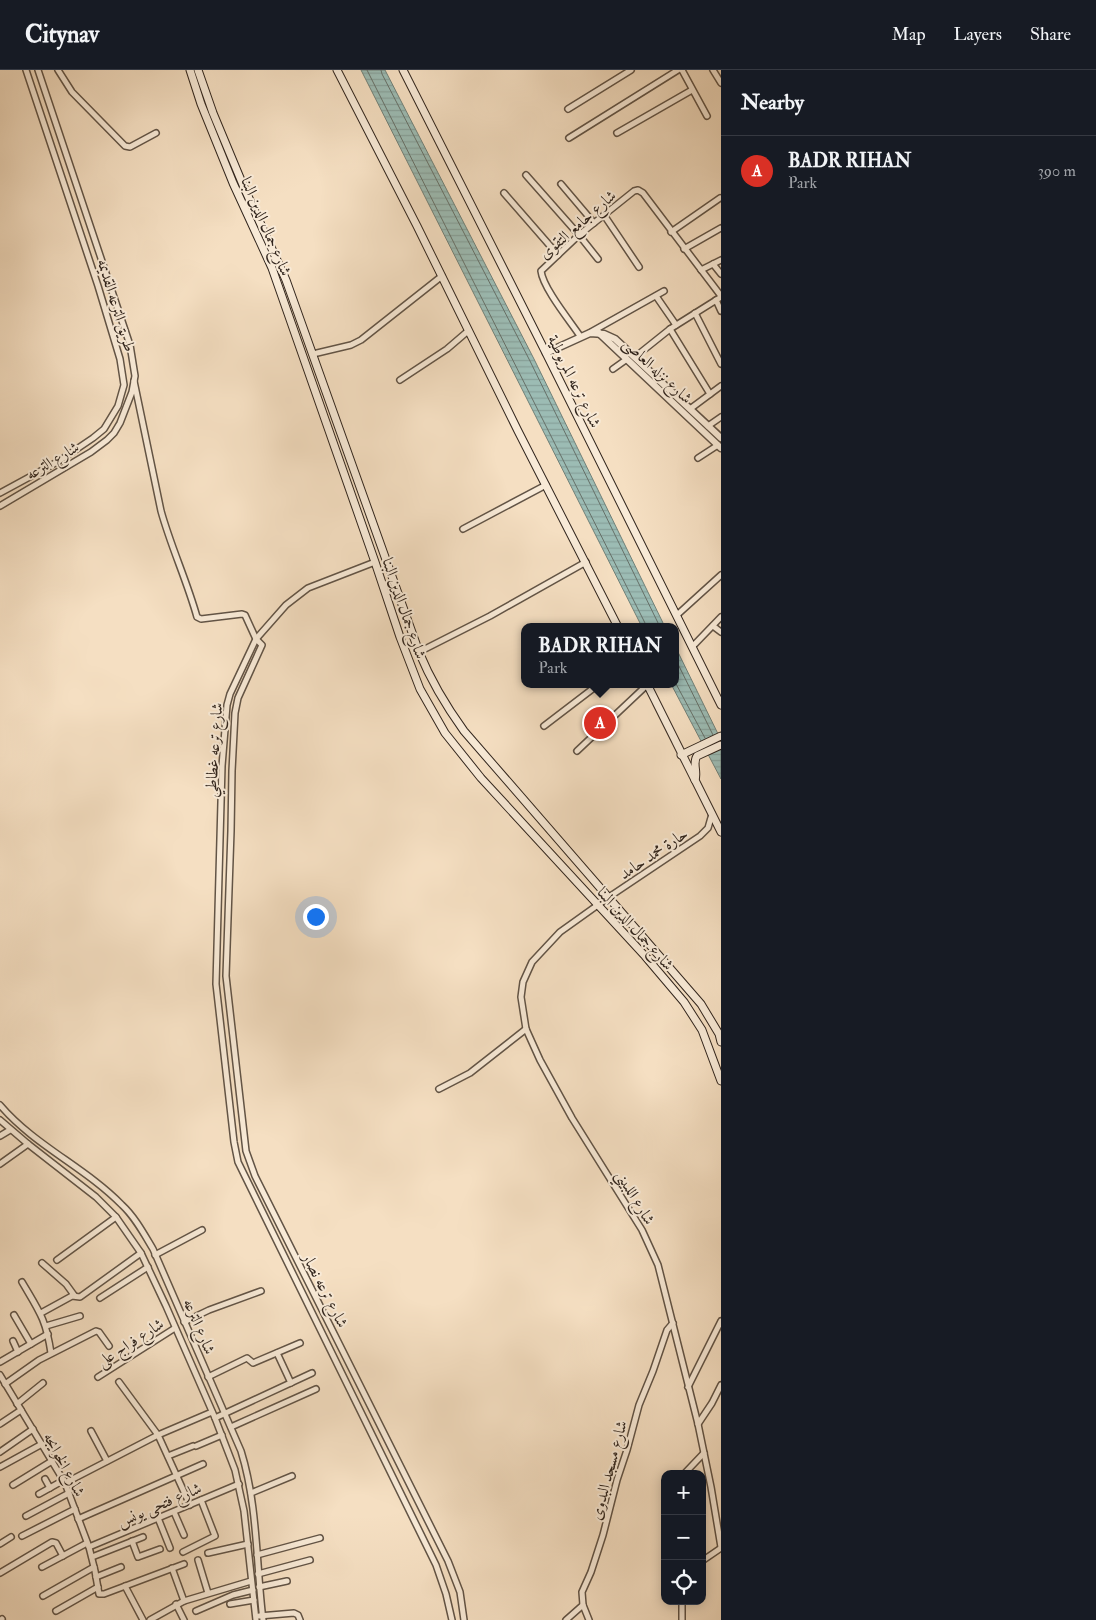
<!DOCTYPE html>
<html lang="en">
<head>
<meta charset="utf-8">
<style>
	body { margin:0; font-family:"IM FELL Double Pica",Amiri,serif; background:#20242c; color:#f1f3f6 }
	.controls { position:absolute; right:15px; bottom:15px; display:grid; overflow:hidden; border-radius:10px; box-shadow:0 2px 12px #0003 }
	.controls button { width:45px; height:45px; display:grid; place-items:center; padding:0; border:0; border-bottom:1px solid #363941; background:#171b24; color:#f1f3f6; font:25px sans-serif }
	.you { position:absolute; left:315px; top:846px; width:18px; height:18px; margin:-12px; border:4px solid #fff; border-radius:50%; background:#1a73e8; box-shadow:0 0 0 8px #1a73e833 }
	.badge { display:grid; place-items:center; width:32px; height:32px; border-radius:50%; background:#d93025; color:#fff; font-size:16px; font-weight:700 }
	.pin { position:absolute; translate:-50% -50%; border:2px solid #fff; box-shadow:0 1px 5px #0006 }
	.popup { position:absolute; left:521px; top:553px; width:158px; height:65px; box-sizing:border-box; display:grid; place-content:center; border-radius:10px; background:#171b24; filter:drop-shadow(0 1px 4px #0005); font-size:16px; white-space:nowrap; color:#9ea1a6 }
	.popup b { font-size:19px; color:#f1f3f6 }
	.popup::after { content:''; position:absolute; left:50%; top:100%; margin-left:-10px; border:10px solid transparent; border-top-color:#171b24 }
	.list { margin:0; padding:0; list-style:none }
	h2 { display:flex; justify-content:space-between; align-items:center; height:65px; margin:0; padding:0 20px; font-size:21px }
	h2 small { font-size:16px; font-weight:400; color:#9ea1a6 }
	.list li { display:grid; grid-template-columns:32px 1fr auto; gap:15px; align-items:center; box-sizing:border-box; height:70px; padding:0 20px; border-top:1px solid #363941 }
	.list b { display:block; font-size:19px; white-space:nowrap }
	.list p { margin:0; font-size:16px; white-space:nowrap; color:#9ea1a6 }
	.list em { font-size:16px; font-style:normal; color:#9ea1a6 }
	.icon { flex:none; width:28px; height:28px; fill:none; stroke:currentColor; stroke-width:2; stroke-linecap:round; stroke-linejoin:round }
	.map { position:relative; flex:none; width:721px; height:1550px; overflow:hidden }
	header { display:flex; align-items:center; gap:30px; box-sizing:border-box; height:70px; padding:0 25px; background:#171b24; border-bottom:1px solid #363941 }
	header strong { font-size:24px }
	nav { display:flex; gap:28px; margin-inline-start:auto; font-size:18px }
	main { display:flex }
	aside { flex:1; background:#171b24 }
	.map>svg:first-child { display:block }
	.water { fill:url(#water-rules); stroke:#718078 }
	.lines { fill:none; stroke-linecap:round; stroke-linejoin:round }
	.shore { stroke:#667068; stroke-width:1 }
	.minor-casing { stroke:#625446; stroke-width:8 }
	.tertiary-casing { stroke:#625446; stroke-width:9 }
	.secondary-casing { stroke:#31251d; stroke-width:9 }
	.minor { stroke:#f8ead7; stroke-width:5 }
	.tertiary { stroke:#f8ead7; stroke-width:6 }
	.secondary { stroke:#f8ead7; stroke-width:7 }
	.labels { text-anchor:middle; stroke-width:4; stroke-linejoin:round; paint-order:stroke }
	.street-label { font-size:16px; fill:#31251d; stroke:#f8ead7 }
</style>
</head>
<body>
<header>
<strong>Citynav</strong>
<nav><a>Map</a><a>Layers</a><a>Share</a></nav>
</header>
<main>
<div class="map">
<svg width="721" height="1550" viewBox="0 0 721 1550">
	<defs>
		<pattern id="water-rules" width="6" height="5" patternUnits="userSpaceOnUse" patternTransform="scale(1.25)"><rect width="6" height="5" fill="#9cbcb4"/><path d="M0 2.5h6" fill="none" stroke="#87a19a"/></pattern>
	</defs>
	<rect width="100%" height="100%" fill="#f5dfc2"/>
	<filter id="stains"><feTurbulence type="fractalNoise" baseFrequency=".004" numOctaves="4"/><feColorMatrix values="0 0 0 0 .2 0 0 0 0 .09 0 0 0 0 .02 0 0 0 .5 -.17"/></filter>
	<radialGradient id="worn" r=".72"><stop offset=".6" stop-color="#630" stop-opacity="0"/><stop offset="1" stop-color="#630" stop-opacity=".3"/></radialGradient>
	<g class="water">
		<polygon points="361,0 385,0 534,289 665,557 642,557"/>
		<polygon points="675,576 721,670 721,709 671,614 675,614"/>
	</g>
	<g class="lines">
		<g class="shore">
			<polyline points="367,0 645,553 646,557"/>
			<polyline points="381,0 382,4 530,291 660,557"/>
			<polyline points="675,588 713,665"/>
			<polyline points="675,612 705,668"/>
		</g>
		<g class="minor-casing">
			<g id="minor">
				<polyline points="58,0 72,22 125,76 130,77 156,63"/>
				<polyline points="682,0 707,46"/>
				<polyline points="713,0 721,13"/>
				<polyline points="568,39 631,0"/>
				<polyline points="617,63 692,20"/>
				<polyline points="569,68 678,0"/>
				<polyline points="526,105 579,165 598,189"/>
				<polyline points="561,114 594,153"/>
				<polyline points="504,123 558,185"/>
				<polyline points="604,145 639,197"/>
				<polyline points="671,162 720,128"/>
				<polyline points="684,179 721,158"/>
				<polyline points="713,194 721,204"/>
				<polyline points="701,200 721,190"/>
				<polyline points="656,226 676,255"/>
				<polyline points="716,230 721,241"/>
				<polyline points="695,243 721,294"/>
				<polyline points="670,259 710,324"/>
				<polyline points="591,262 664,221"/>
				<path d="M580,266C570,251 543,218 541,201L579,165L634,121L638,120L643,123L721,226"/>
				<polyline points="313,284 351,275 361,270 442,206"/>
				<polyline points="635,287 670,259 721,227"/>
				<polyline points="613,299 627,289"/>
				<polyline points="400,310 447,279 468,261"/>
				<path d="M134,311L161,441C171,477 187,511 197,547L201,549L242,544L245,545L256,569L262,575L238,628L235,643L232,701L231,761L226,906L246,1081L255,1106L448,1491L460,1522L464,1550"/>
				<polyline points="690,339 721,316"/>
				<polyline points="708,356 721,347"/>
				<polyline points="698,388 718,375"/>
				<polyline points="0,423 59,391 93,368 104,359 118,336 124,315 120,289 98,216 26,0"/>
				<polyline points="0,436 91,382 107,370 114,363 120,353 132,322 135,306 130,275 38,0"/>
				<polyline points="463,459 546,415"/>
				<polyline points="375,492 308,518 286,535 256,569 230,624 227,635 222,696 216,914 234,1072 238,1092 436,1495 446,1524 452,1550"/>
				<polyline points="677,545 721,505"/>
				<polyline points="713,556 721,562"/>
				<polyline points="693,576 721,547"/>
				<polyline points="419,582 490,546 586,492"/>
				<polyline points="544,656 599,614"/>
				<polyline points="577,681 647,615"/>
				<polyline points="712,744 708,758 700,766 609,827 560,862 532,892 523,912 521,927 526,959 540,990 572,1048 642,1160 658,1195 698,1354 711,1417 721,1477"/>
				<polyline points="439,1019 470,1003 526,959"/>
				<path d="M0,1035C35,1076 85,1097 122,1135C135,1147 144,1164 153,1179L241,1381C258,1436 256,1494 263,1550"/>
				<polyline points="0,1050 28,1074 96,1127 116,1147 141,1183 166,1236 215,1348 235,1400 244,1441 256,1550"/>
				<polyline points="0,1066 10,1060"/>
				<polyline points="0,1094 28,1074"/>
				<polyline points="155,1185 202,1160"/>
				<polyline points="57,1190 116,1147"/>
				<polyline points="42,1193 66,1214 74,1225"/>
				<path d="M22,1212C39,1241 46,1249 51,1283"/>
				<polyline points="100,1228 148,1197"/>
				<polyline points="41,1243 72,1226 80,1227 141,1183"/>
				<polyline points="14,1245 31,1274"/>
				<polyline points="184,1252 209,1240 261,1221"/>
				<polyline points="46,1256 80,1246"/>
				<polyline points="13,1271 18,1282"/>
				<polyline points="277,1283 291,1313"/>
				<polyline points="0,1292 48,1264"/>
				<polyline points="0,1305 65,1413 89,1477 95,1501 99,1524 104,1524 184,1494"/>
				<polyline points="98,1307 175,1258"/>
				<polyline points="208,1307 247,1288 253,1293 300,1273"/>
				<polyline points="119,1312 158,1365 190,1435"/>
				<polyline points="5,1314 39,1290 96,1261 99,1262 109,1276"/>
				<polyline points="688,1317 721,1251"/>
				<polyline points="17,1334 43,1313"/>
				<polyline points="215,1348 312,1303"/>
				<polyline points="0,1354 21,1340"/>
				<polyline points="698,1354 712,1333 721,1315"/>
				<polyline points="231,1357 316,1319"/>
				<polyline points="91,1361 107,1391"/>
				<polyline points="196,1376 222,1365"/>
				<polyline points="0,1382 33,1359"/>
				<polyline points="168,1386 193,1376"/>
				<polyline points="0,1397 42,1374"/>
				<polyline points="684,1404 704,1383"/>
				<polyline points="45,1409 50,1418"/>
				<polyline points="65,1413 158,1365 212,1342"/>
				<polyline points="13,1415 52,1391"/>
				<polyline points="251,1423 292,1406"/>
				<polyline points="39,1424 64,1410"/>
				<polyline points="174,1442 184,1465"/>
				<polyline points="26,1446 69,1423"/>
				<polyline points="158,1448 170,1478"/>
				<polyline points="78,1449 203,1394"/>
				<polyline points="22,1466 75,1439"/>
				<polyline points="132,1471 138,1487 160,1479"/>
				<polyline points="0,1474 11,1467"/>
				<polyline points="89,1477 239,1414"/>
				<polyline points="183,1482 215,1466 201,1430"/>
				<polyline points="208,1483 248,1474"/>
				<polyline points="257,1485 320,1468"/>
				<polyline points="92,1487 143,1467"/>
				<polyline points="198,1490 208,1523"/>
				<polyline points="702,1491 721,1478"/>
				<polyline points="42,1497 87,1473"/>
				<polyline points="172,1498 184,1531"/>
				<polyline points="0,1503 52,1472 56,1473 63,1486"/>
				<polyline points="258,1504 310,1490"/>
				<polyline points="96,1507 121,1497"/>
				<polyline points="125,1516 143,1550"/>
				<polyline points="259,1517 287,1511"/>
				<polyline points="43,1526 94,1497"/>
				<polyline points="682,1531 682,1550"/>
				<polyline points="176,1534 184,1550"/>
				<polyline points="230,1534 254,1530"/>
				<polyline points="583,1535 589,1550"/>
				<polyline points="56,1541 98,1517"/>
				<polyline points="196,1541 233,1525 253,1520"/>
				<polyline points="259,1546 294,1543 298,1545 300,1550"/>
				<polyline points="1,1550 2,1549"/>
				<polyline points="150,1550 184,1531 251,1511"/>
				<polyline points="566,1550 583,1535 582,1522 591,1502 603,1465 617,1410 627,1380 639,1335 653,1301 667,1260 673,1253"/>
			</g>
		</g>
		<g class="tertiary-casing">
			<g id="tertiary">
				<polyline points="598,262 721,378"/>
				<polyline points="546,283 590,263 604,264 615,269 721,368"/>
			</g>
		</g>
		<g class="secondary-casing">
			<g id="secondary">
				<polyline points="190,0 201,34 233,113 272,198 375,492 400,567 420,619 445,663 481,708 645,886 684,932 702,960 721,1011"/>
				<path d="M198,0L213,43L243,115L286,210L419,582C431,611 446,636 464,661L701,934L719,964L721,972"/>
				<polyline points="337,0 417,156 518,361 618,557"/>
				<polyline points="403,0 546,283 721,635"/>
				<polyline points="647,614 721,762"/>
				<polyline points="681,685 721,666"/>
				<path d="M695,710C698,702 692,693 697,686L721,675"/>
			</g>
		</g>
		<use href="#minor" class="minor"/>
		<use href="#tertiary" class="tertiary"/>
		<use href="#secondary" class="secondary"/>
	</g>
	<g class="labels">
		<g class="street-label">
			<text transform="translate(577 154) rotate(-41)" y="6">شارع جامع التقوى</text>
			<text transform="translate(267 156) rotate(67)" y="6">شارع جمال الدين البنا</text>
			<text transform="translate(117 235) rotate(73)" y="6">طريق الترعه القديمه</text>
			<text transform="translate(658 300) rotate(43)" y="6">شارع نزله العاصى</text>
			<text transform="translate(575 311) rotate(64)" y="6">شارع ترعه المريوطية</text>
			<text transform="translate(52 390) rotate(-31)" y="6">شارع الترعه</text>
			<text transform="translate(405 538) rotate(71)" y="6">شارع جمال الدين البنا</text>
			<text transform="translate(213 680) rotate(-86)" y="6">شارع ترعه غطاطي</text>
			<text transform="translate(653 783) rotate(-34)" y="6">حارة محمد حامد</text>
			<text transform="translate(636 858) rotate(48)" y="6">شارع جمال الدين البنا</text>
			<text transform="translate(636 1127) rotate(59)" y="6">شارع اللبيني</text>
			<text transform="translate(326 1220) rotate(63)" y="6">شارع ترعه نصار</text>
			<text transform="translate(200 1256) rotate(67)" y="6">شارع الترعه</text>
			<text transform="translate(130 1272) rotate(-33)" y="6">شارع فراج على</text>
			<text transform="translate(65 1394) rotate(62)" y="6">شارع الخوايجه</text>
			<text transform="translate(608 1400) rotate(-75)" y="6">شارع مسجد البدوى</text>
			<text transform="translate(159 1434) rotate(-23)" y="6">شارع فتحى يونس</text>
		</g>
	</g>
	<rect width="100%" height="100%" filter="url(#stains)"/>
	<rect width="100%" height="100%" fill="url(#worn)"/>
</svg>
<div class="controls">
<button>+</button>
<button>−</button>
<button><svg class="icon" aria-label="locate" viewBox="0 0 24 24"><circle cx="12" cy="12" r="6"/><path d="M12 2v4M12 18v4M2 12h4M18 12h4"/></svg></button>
</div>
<div class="you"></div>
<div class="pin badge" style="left:600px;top:653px">A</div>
<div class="popup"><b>BADR RIHAN</b>Park</div>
</div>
<aside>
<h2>Nearby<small></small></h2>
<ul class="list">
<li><span class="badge">A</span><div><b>BADR RIHAN</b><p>Park</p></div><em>390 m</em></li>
</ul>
</aside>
</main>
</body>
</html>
